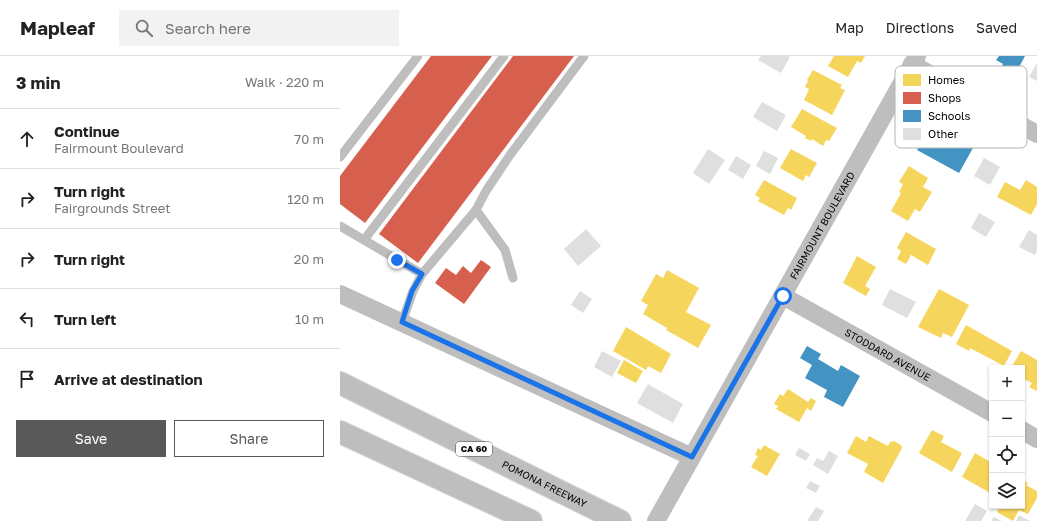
<!DOCTYPE html>
<html lang="en">
<head>
<meta charset="utf-8">
<style>
	body { margin:0; font-family:"Golos Text",sans-serif; background:#f2f2f2; color:#222 }
	.controls { position:absolute; right:12px; bottom:12px; display:grid; overflow:hidden; border-radius:0px; box-shadow:0 1px 3px #0004 }
	.controls button { width:36px; height:36px; display:grid; place-items:center; padding:0; border:0; border-bottom:1px solid #e0e0e0; background:#fff; color:#222; font:20px sans-serif }
	.stop { position:absolute; width:12px; height:12px; margin:-9px; border:3px solid #1a73e8; border-radius:50%; background:#fff }
	.stop.end { background:#1a73e8; border-color:#fff; box-shadow:0 1px 4px #0008 }
	.list { margin:0; padding:0; list-style:none }
	h2 { display:flex; justify-content:space-between; align-items:center; height:52px; margin:0; padding:0 16px; font-size:17px }
	h2 small { font-size:13px; font-weight:400; color:#767676 }
	.list li { display:grid; grid-template-columns:26px 1fr auto; gap:12px; align-items:center; box-sizing:border-box; height:60px; padding:0 16px; border-top:1px solid #e0e0e0 }
	.list b { display:block; font-size:15px; white-space:nowrap }
	.list p { margin:0; font-size:13px; white-space:nowrap; color:#767676 }
	.list em { font-size:13px; font-style:normal; color:#767676 }
	.actions { display:flex; gap:8px; padding:12px 16px }
	.actions a { flex:1; padding:9px 0; border:1px solid #595959; border-radius:0px; text-align:center; font-size:14px; color:#595959 }
	.actions .main { background:#595959; color:#fff }
	.icon { flex:none; width:22px; height:22px; fill:none; stroke:currentColor; stroke-width:2; stroke-linecap:round; stroke-linejoin:round }
	.map { position:relative; flex:none; width:697px; height:465px; overflow:hidden }
	header { display:flex; align-items:center; gap:24px; box-sizing:border-box; height:56px; padding:0 20px; background:#fff; border-bottom:1px solid #e0e0e0 }
	header strong { font-size:19px }
	nav { display:flex; gap:22px; margin-inline-start:auto; font-size:14px }
	.search { width:280px; height:36px; background:#f2f2f2; display:flex; align-items:center; gap:10px; box-sizing:border-box; padding:0 14px; border-radius:0px; color:#767676; font-size:15px }
	main { display:flex }
	aside { flex:1; background:#fff }
	.map>svg:first-child { display:block }
	.homes { fill:#f6d55c }
	.shops { fill:#d6604d }
	.schools { fill:#4393c3 }
	.building { fill:#dfdfdf }
	.lines { fill:none; stroke-linecap:round; stroke-linejoin:round }
	.highway-casing { stroke:#dbdbdb; stroke-width:24 }
	.lane { stroke:#bebebe; stroke-width:9 }
	.street { stroke:#bebebe; stroke-width:18 }
	.highway { stroke:#bebebe; stroke-width:22 }
	.route { stroke:#1a73e8; stroke-width:5 }
	.labels { text-anchor:middle; stroke-width:4; stroke-linejoin:round; paint-order:stroke }
	.shield { fill:#fff; stroke:#4c4c4c; stroke-width:1 }
	.shield-label { font-size:9px; font-weight:bold; fill:#000 }
	.street-label { font-size:10px; fill:#000; stroke:#fff }
	.key { fill:#fff; stroke:#b2b2b2; stroke-width:1 }
	.key-label { font-size:11px; fill:#000 }
</style>
</head>
<body>
<header>
<strong>Mapleaf</strong>
<div class="search"><svg class="icon" aria-label="search" viewBox="0 0 24 24"><circle cx="10" cy="10" r="6"/><path d="M15 15l6 6"/></svg>Search here</div>
<nav><a>Map</a><a>Directions</a><a>Saved</a></nav>
</header>
<main>
<aside>
<h2>3 min<small>Walk · 220 m</small></h2>
<ul class="list">
<li><svg class="icon" aria-label="ahead" viewBox="0 0 24 24"><path d="M12 20V5M6 11l6-6 6 6"/></svg><div><b>Continue</b><p>Fairmount Boulevard</p></div><em>70 m</em></li>
<li><svg class="icon" aria-label="right" viewBox="0 0 24 24"><path d="M7 20v-9h11M14 6l5 5-5 5"/></svg><div><b>Turn right</b><p>Fairgrounds Street</p></div><em>120 m</em></li>
<li><svg class="icon" aria-label="right" viewBox="0 0 24 24"><path d="M7 20v-9h11M14 6l5 5-5 5"/></svg><div><b>Turn right</b></div><em>20 m</em></li>
<li><svg class="icon" aria-label="left" viewBox="0 0 24 24"><path d="M17 20v-9H6M10 6l-5 5 5 5"/></svg><div><b>Turn left</b></div><em>10 m</em></li>
<li><svg class="icon" aria-label="arrive" viewBox="0 0 24 24"><path d="M6 21V4h12l-3 4 3 4H6"/></svg><div><b>Arrive at destination</b></div></li>
</ul>
<div class="actions"><a class="main">Save</a><a>Share</a></div>
</aside>
<div class="map">
<svg width="697" height="465" viewBox="0 0 697 465">
	<rect width="100%" height="100%" fill="#fff"/>
	<g class="homes">
		<polygon points="494,0 525,0 521,7 517,5 508,21 488,10"/>
		<polygon points="473,14 502,29 500,32 505,34 492,59 464,44 469,33 465,31 468,25 467,24"/>
		<polygon points="462,53 497,72 489,85 486,84 483,90 472,83 471,85 465,82 466,80 451,71"/>
		<polygon points="451,93 477,107 469,121 466,119 463,125 440,112"/>
		<polygon points="569,110 588,122 583,131 592,136 580,156 575,153 568,165 551,155 561,137 559,136 563,128 559,126"/>
		<polygon points="424,124 457,142 451,154 448,152 444,159 418,145 420,142 415,139"/>
		<polygon points="686,124 697,131 697,148 691,159 657,141 665,126 680,134"/>
		<polygon points="566,176 596,193 588,209 571,199 566,208 557,203 561,195 557,192"/>
		<polygon points="517,200 536,211 525,230 530,233 526,240 503,227"/>
		<polygon points="327,214 359,232 346,256 371,269 358,292 326,274 327,272 303,258 308,249 301,245 316,218 323,222"/>
		<polygon points="599,233 629,249 612,281 603,277 601,282 578,271"/>
		<polygon points="626,269 672,295 664,310 630,292 629,295 616,288"/>
		<polygon points="286,271 331,298 321,317 308,310 306,314 273,295"/>
		<polygon points="681,295 697,304 697,335 689,331 692,327 682,322 682,312 671,312"/>
		<polygon points="284,304 303,315 296,327 277,317"/>
		<polygon points="448,333 468,346 471,342 476,345 471,355 467,352 459,366 436,353 438,350 434,348 440,338 443,340"/>
		<polygon points="592,374 604,380 601,386 622,397 612,416 579,397"/>
		<polygon points="516,380 526,386 529,380 548,390 550,386 554,385 561,389 562,392 543,427 524,416 528,408 507,397"/>
		<polygon points="424,389 440,398 427,420 411,411 418,400 415,399 418,392 421,394"/>
		<polygon points="635,397 652,407 652,438 622,421"/>
		<polygon points="682,424 688,427 686,429 697,435 697,442 688,458 679,454 673,465 657,456 660,450 682,450"/>
	</g>
	<g class="shops">
		<polygon points="91,0 152,0 25,167 0,148 0,120"/>
		<polygon points="173,0 234,0 78,207 39,178"/>
		<polygon points="141,204 151,211 124,248 95,227 106,212 116,219 123,210 131,217"/>
	</g>
	<g class="schools">
		<polygon points="659,0 685,0 675,19 661,11 663,8 656,4"/>
		<polygon points="587,76 608,88 611,84 618,88 620,85 633,92 619,117 577,94"/>
		<polygon points="467,290 481,298 478,303 498,315 501,309 520,320 503,351 484,341 487,334 465,322 472,309 460,302"/>
	</g>
	<g class="building">
		<polygon points="421,0 447,0 450,1 441,17 418,4"/>
		<polygon points="697,7 697,25 689,21"/>
		<polygon points="422,46 446,59 437,75 413,61"/>
		<polygon points="368,93 385,104 369,128 353,117"/>
		<polygon points="424,95 438,102 430,118 416,110"/>
		<polygon points="396,100 411,109 403,123 388,114"/>
		<polygon points="644,102 660,111 650,129 634,120"/>
		<polygon points="639,157 655,166 646,181 631,172"/>
		<polygon points="246,173 261,190 238,210 224,193"/>
		<polygon points="689,174 697,179 697,195 695,199 679,191"/>
		<polygon points="550,233 576,246 567,262 542,249"/>
		<polygon points="240,235 252,243 243,257 231,249"/>
		<polygon points="262,295 281,305 272,321 254,311"/>
		<polygon points="308,328 343,348 333,367 297,347"/>
		<polygon points="459,392 470,398 466,405 455,399"/>
		<polygon points="489,395 498,400 488,418 473,409 477,402 483,405"/>
		<polygon points="470,425 480,430 476,437 466,432"/>
		<polygon points="635,448 647,455 641,465 625,465"/>
		<polygon points="476,451 484,455 478,465 467,465"/>
		<polygon points="679,459 690,465 676,465"/>
		<polygon points="654,461 662,465 651,465"/>
	</g>
	<g class="lines">
		<g class="highway-casing">
			<g id="highway">
				<path id="s3" d="M0,327L280,465"/>
				<polyline points="0,376 191,465"/>
			</g>
		</g>
		<g class="lane">
			<polyline points="0,101 78,0"/>
			<polyline points="136,154 165,194 173,222"/>
			<polyline points="0,170 82,218"/>
			<polyline points="24,184 164,0"/>
			<polyline points="62,266 73,235 82,218 136,154 146,135 170,99 244,0"/>
		</g>
		<g class="street">
			<polyline points="572,8 697,78"/>
			<polyline points="0,238 352,401"/>
			<path id="s1" d="M443,240L652,357"/>
			<polyline points="682,374 697,383"/>
			<path id="s2" d="M316,465L577,0"/>
		</g>
		<use href="#highway" class="highway"/>
	</g>
	<g class="lines">
		<polyline class="route" points="57,204 82,218 72,235 62,266 352,401 443,240"/>
	</g>
	<g class="labels">
		<rect class="shield" x="116" y="386" width="36" height="14" rx="3"/>
		<g class="shield-label">
			<text x="134" y="396">CA 60</text>
		</g>
		<g class="street-label">
			<text dy="4" stroke="none"><textPath href="#s2" startOffset="339">FAIRMOUNT BOULEVARD</textPath></text>
			<text dy="4" stroke="none"><textPath href="#s1" startOffset="120">STODDARD AVENUE</textPath></text>
			<text dy="4" stroke="none"><textPath href="#s3" startOffset="228">POMONA FREEWAY</textPath></text>
		</g>
	</g>
	<rect x="555" y="10" width="132" height="82" rx="6" class="key"/>
	<rect x="563" y="18" width="18" height="12" fill="#f6d55c"/>
	<rect x="563" y="36" width="18" height="12" fill="#d6604d"/>
	<rect x="563" y="54" width="18" height="12" fill="#4393c3"/>
	<rect x="563" y="72" width="18" height="12" fill="#dfdfdf"/>
	<g class="key-label">
		<text x="588" y="28">Homes</text>
		<text x="588" y="46">Shops</text>
		<text x="588" y="64">Schools</text>
		<text x="588" y="82">Other</text>
	</g>
</svg>
<div class="controls">
<button>+</button>
<button>−</button>
<button><svg class="icon" aria-label="locate" viewBox="0 0 24 24"><circle cx="12" cy="12" r="6"/><path d="M12 2v4M12 18v4M2 12h4M18 12h4"/></svg></button>
<button><svg class="icon" aria-label="layers" viewBox="0 0 24 24"><path d="M12 4l9 5-9 5-9-5zM3 14l9 5 9-5"/></svg></button>
</div>
<div class="stop" style="left:443px;top:240px"></div>
<div class="stop end" style="left:57px;top:204px"></div>
</div>
</main>
</body>
</html>
